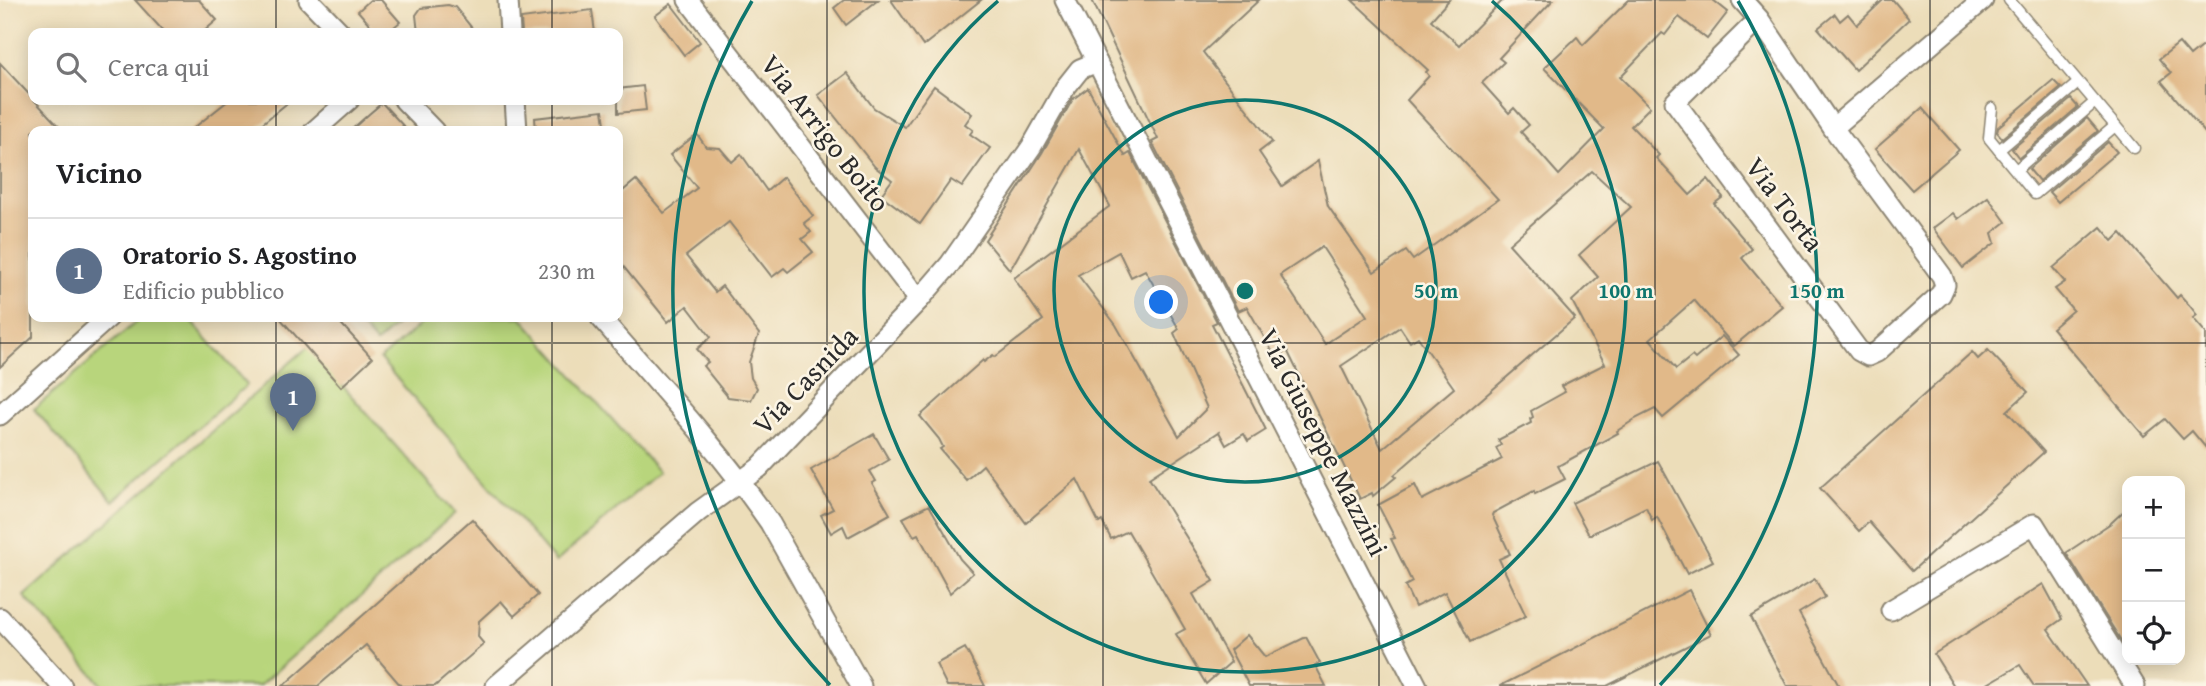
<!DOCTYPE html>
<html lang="it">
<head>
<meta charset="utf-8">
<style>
	body { margin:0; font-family:"Gentium Book Plus",serif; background:#f6f6f6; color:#202124 }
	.controls { position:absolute; right:21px; bottom:21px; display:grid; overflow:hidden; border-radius:14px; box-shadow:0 4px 18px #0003 }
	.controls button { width:63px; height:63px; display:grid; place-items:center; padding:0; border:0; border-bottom:2px solid #e0e0e0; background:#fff; color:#202124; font:35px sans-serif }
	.you { position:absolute; left:1162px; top:303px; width:24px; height:24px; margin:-18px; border:5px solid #fff; border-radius:50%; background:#1a73e8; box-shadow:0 0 0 10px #1a73e833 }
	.badge { display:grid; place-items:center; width:46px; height:46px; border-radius:50%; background:#0b8043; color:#fff; font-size:23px; font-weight:700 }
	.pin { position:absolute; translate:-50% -58px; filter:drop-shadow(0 2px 4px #0008) }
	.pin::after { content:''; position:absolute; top:37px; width:24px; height:21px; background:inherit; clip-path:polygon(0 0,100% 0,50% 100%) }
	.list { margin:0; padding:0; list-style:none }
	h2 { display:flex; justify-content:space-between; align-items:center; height:91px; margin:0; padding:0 28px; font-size:30px }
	h2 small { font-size:23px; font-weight:400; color:#757577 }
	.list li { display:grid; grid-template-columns:46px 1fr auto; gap:21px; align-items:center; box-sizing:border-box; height:105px; padding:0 28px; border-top:2px solid #e0e0e0 }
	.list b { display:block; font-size:26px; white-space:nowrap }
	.list p { margin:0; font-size:23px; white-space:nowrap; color:#757577 }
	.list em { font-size:23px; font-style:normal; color:#757577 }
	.icon { flex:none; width:38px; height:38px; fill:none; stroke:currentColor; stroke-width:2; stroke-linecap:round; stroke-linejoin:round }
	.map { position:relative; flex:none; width:2206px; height:686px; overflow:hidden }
	.search { position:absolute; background:#fff; box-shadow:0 4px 18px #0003; left:28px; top:28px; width:595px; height:77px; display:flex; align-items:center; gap:18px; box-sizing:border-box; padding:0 24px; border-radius:14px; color:#757577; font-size:26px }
	.panel { position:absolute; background:#fff; box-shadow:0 4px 18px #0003; left:28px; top:126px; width:595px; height:196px; border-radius:14px }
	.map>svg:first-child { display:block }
	.green { fill:#b8d57b; stroke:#728053; stroke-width:2 }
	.building { fill:#e1b989; fill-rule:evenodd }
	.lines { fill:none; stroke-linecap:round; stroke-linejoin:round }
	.service-casing { stroke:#8c8472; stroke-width:13 }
	.minor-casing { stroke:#8c8472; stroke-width:23 }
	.service { stroke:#fff; stroke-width:10 }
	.minor { stroke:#fff; stroke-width:19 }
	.grid { fill:none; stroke:#2b2b2b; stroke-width:2; stroke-opacity:0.55 }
	.ring { fill:none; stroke:#0f766e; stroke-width:3.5 }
	.labels { text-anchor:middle; stroke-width:5; stroke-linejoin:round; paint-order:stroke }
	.street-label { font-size:28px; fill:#2b2b2b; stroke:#fcf5e5 }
	.centre { fill:#0f766e; stroke:#fcf5e5; stroke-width:3.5 }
	.ring-label { font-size:21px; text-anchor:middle; font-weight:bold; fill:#0f766e; stroke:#fcf5e5; stroke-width:5; stroke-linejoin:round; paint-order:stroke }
</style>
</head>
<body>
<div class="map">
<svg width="2206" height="686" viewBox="0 0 2206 686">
	<rect width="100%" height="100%" fill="#fcf5e5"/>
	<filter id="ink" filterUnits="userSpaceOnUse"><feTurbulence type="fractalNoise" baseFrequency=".0143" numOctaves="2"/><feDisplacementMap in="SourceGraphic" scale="14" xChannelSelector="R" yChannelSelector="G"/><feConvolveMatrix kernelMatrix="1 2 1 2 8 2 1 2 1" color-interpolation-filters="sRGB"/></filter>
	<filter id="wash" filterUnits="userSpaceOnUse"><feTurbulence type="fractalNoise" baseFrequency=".00686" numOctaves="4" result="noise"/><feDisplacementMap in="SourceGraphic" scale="28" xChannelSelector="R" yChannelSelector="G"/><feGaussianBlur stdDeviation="1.57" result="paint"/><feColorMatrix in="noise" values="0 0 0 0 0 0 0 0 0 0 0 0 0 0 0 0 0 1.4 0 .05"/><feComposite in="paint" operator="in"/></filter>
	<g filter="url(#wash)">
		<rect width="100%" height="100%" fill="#ecddb9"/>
		<g class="green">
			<polygon points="142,317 188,317 247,385 113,501 34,409"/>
			<polygon points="353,317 405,317 376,343"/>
			<polygon points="429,317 521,317 659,472 556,562 380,359"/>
			<polygon points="308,347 455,513 259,686 103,686 24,596"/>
		</g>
		<g id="blocks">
			<g class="building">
				<polygon points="135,0 199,0 217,20 202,33 165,33"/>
				<polygon points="370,0 381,0 400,22 387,33 377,33 358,11"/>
				<polygon points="844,0 878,0 846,25 834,8"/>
				<polygon points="891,0 981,0 923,46"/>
				<path d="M1092,0H1259L1203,52L1272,142L1259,152L1282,186L1318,161L1328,206L1374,272L1406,251L1413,260L1498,199L1407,100L1429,76L1426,72L1428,70L1352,0H1449L1431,20L1459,45L1503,0H1553L1499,58L1504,62L1482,83L1509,113L1514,108L1529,125L1521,132L1559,175L1604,129L1544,68L1577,37L1583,45L1629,0H1713L1728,12L1707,39L1679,17L1665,35L1662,33L1620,77L1650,107L1631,126L1659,155L1656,158L1690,195L1708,179L1723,197L1714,204L1752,249L1742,258L1782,306L1734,346L1694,300L1650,339L1676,369L1692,356L1695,359L1722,336L1739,355L1663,418L1655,409L1635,419L1617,431L1618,433L1558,466L1565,479L1535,494L1534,491L1493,513L1492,515L1510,554L1499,559L1526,616L1470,642L1445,592L1415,607L1405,586L1412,582L1391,539L1395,538L1378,505L1415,485L1422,500L1502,459L1496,448L1501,445L1498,440L1531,423L1530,419L1533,417L1531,411L1565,392L1561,386L1605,364L1572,301L1598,277L1579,255L1631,207L1592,171L1509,244L1575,318L1394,475L1396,477L1373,496L1372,493L1360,499L1287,350L1276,358L1247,307L1238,311L1152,142L1158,139ZM1322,247L1367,316L1325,344L1280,275ZM1400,327L1410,342L1418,337L1454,388L1382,449L1341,366Z"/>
				<polygon points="1883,0 1893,0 1909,19 1855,70 1818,28 1835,14 1840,21 1848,14 1857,25"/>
				<polygon points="671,4 700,42 684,55 655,16"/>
				<polygon points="448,5 455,7 476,33 418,33 416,15 421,8"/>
				<polygon points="592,10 595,33 522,33 521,19"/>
				<polygon points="2179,43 2190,56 2206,43 2206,134 2161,81 2171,73 2159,59"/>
				<polygon points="0,63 63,131 33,131 33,337 0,367"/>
				<polygon points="847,73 874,108 905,127 934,86 972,114 965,124 973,130 970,134 990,148 962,187 951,180 920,224 881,195 892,180 875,167 818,95"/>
				<polygon points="2053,80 2061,88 2002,138 1997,132 1998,127"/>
				<polygon points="643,86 646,110 618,113 618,89"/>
				<path d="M1088,88L1125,156L1130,153L1217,322L1212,324L1266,430L1248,441L1244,434L1226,445L1219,432L1149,478L1214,581L1193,594L1231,662L1206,684L1176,634L1185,629L1128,531L1111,539L1102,521L1099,523L1077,479L1026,523L983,465L966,480L940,449L943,447L939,439L920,416L983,360L984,362L993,355L995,357L1043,320L1014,278L1110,206L1079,149L1010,270L985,240L1042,153L1073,99ZM1119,252L1131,277L1145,270L1179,329L1174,333L1207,408L1179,436L1116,325L1078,275Z"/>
				<polygon points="2071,99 2078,107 2019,158 2012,149"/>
				<polygon points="229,100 291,100 253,131 190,131"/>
				<polygon points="382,103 408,131 350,131 369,114"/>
				<polygon points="1922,108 1959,150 1912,190 1875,149"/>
				<polygon points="603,110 606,131 536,131 535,118"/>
				<polygon points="2087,118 2098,131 2039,181 2029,169"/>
				<polygon points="697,134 706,147 720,148 732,162 741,154 767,191 783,177 813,216 804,223 811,232 802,239 813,252 788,272 784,268 772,277 729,222 686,256 715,292 722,286 759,334 749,362 751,378 757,388 751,400 728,397 703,366 708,362 697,349 711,337 687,306 668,322 618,260 618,195 636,180 664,213 697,188 670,155"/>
				<polygon points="2108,142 2117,152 2058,202 2049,192"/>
				<polygon points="1988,197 2006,222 1992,233 1995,243 1963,268 1933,228 1953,213 1958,219"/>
				<polygon points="2101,227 2113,241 2121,233 2177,298 2180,295 2189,305 2197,315 2193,318 2206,333 2206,448 2192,431 2183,439 2165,419 2144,436 2052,328 2073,310 2055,289 2065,282 2053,268"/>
				<polygon points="279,317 335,317 372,358 341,387"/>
				<polygon points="1988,350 2028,392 2007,411 2044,452 1912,571 1869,522 1859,531 1820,488 1972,352 1978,359"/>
				<polygon points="874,434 889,460 870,471 876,481 872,483 890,514 848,537 843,526 831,533 821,515 833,509 811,470"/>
				<polygon points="1658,461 1713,561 1687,574 1657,517 1652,520 1646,507 1589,535 1572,503"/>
				<polygon points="929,505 960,559 973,573 950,593 918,534 914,536 903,518"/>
				<polygon points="2127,508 2127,650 2066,553 2111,523"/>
				<polygon points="472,519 538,595 514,616 501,601 479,621 478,637 484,644 435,686 401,686 366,645 318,686 283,686"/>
				<polygon points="1815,579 1825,597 1799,613 1839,686 1787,686 1751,617"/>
				<polygon points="2043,584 2062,619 2048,629 2087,686 2034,686 2020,665 1984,686 1954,686 1934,654"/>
				<polygon points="1689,590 1711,634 1607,686 1500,686"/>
				<polygon points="1247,635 1265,657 1306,637 1320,663 1315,665 1326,686 1249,686 1230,650"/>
				<polygon points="965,648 970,657 985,686 947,686 936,664"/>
			</g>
		</g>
	</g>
	<g filter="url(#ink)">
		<use href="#blocks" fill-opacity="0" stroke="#8c8472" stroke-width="2"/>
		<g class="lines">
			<g class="service-casing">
				<g id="service">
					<polyline points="2009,0 2134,148"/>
					<polyline points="1992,108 1989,138 2035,194 2115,126"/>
					<polyline points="1999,150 2078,83"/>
					<polyline points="2016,170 2095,102"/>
				</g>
			</g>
			<g class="minor-casing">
				<g id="minor">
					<polyline points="309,0 341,33"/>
					<polyline points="508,0 510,33"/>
					<polyline points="688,0 919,300"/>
					<polyline points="1065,0 1417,686"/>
					<polyline points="1742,0 1759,19 1833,128 1942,276 1945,285 1941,294 1877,352 1868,356 1859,351 1675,102 1759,19"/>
					<polyline points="404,100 434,131"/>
					<polyline points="515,100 517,131"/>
					<polyline points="1833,128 1983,0"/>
					<polyline points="314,131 349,100"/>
					<path d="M600,317C658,384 720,450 770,523L861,686"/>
					<polyline points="0,415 109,317"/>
					<polyline points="1891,610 2034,524 2135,686"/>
					<polyline points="0,618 62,686"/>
					<polyline points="496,686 698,512 759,468 919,300 950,264 1032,146 1065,88 1080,69 1097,62"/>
				</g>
			</g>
			<use href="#service" class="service"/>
			<use href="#minor" class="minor"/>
		</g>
	</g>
	<path class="grid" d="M276,0V33M552,0V33M827,0V686M1103,0V686M1379,0V686M1655,0V686M1930,0V686M276,100V131M552,100V131M276,317V686M552,317V686M0,343H2206"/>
	<g class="ring">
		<circle cx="1245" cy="291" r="191"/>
		<path d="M1492 1A381 381 0 1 1 998 1"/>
		<path d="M830 685A572 572 0 0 1 752 1M1738 1A572 572 0 0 1 1660 685"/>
	</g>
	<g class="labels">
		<g class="street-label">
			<text transform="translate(826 133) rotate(52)" y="10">Via Arrigo Boito</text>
			<text transform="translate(1785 204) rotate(53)" y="10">Via Torta</text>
			<text transform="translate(805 380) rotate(-46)" y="10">Via Casnida</text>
			<text transform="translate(1324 442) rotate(63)" y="10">Via Giuseppe Mazzini</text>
		</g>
	</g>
	<circle cx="1245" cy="291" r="10" class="centre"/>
	<g class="ring-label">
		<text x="1436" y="298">50 m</text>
		<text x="1626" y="298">100 m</text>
		<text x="1817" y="298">150 m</text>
	</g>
</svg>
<div class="controls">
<button>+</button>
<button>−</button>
<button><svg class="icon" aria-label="locate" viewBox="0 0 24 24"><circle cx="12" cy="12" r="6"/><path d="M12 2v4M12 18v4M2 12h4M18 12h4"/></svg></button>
</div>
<div class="you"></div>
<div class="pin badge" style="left:293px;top:431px;background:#5c6f8a">1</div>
<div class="search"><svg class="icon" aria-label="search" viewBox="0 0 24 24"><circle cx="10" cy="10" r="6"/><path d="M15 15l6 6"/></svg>Cerca qui</div>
<section class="panel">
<h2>Vicino<small></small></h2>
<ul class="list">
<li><span class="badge" style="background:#5c6f8a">1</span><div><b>Oratorio S. Agostino</b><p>Edificio pubblico</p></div><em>230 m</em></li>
</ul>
</section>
</div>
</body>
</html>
